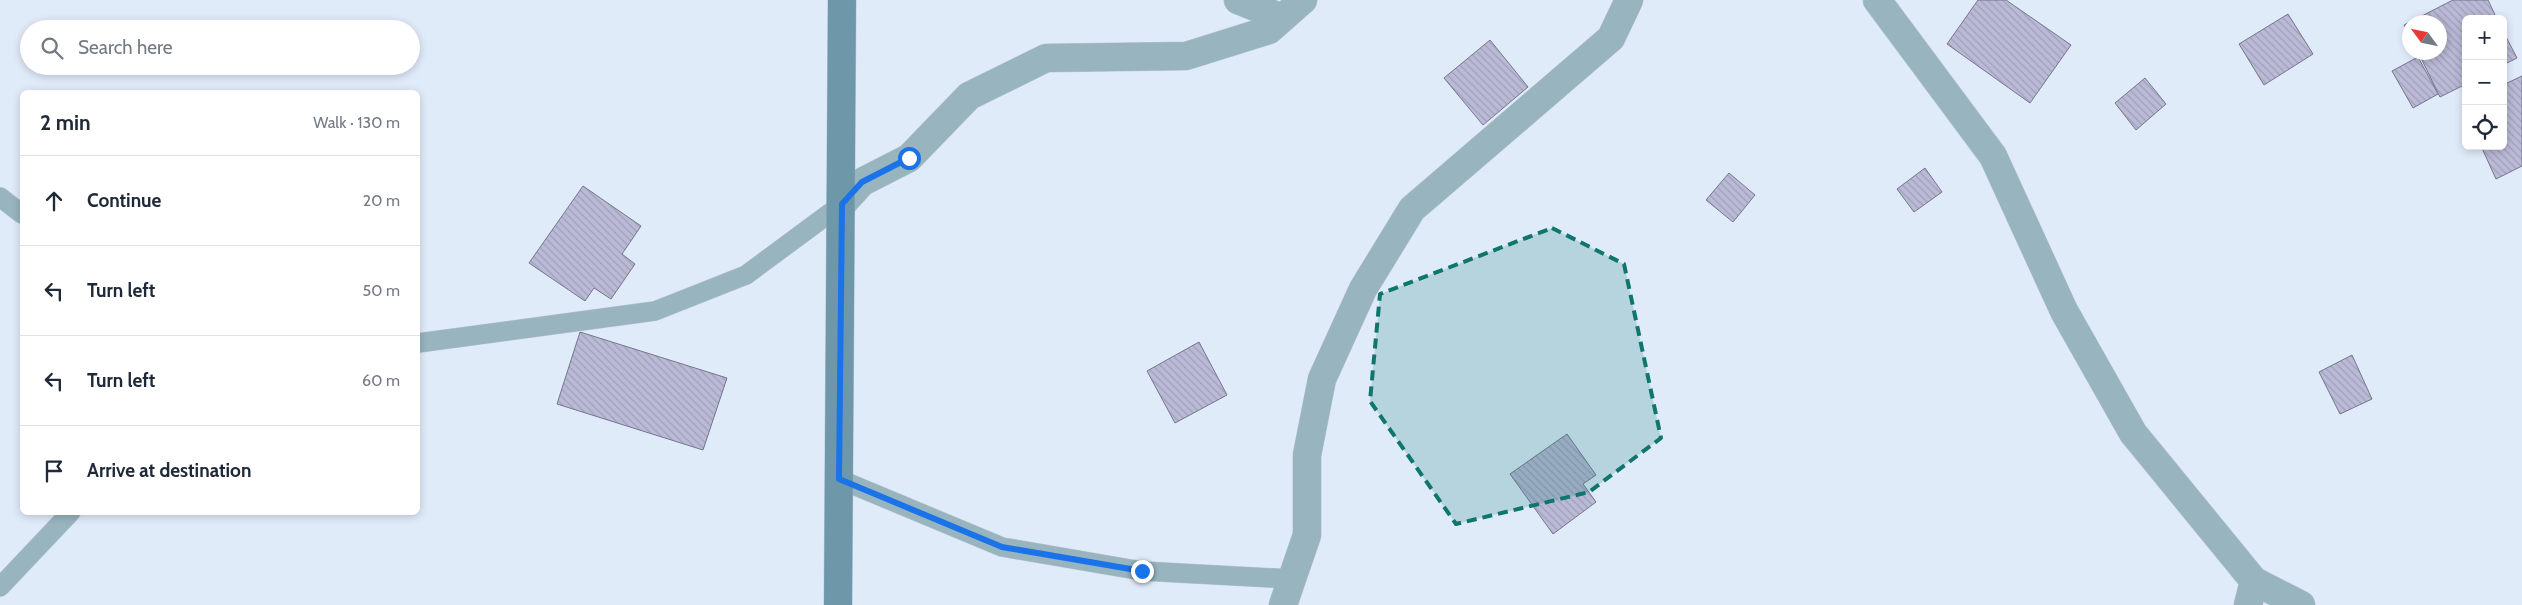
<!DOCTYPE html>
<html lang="en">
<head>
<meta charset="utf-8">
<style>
	body { margin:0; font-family:Cabin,sans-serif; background:#f2f2f3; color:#1f2937 }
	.controls { position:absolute; right:15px; top:15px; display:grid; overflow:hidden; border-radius:8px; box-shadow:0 2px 8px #0003 }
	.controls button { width:45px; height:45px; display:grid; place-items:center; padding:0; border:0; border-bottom:1px solid #e0e1e3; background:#fff; color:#1f2937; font:25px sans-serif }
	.compass { position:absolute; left:2402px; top:15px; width:45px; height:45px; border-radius:50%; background:#fff; box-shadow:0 2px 8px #0003; rotate:303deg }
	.stop { position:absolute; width:15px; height:15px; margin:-11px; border:4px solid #1a73e8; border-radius:50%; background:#fff }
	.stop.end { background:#1a73e8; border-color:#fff; box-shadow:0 1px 5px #0008 }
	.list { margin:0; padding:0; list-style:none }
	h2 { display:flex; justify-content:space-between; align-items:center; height:65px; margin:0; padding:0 20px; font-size:21px }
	h2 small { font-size:16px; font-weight:400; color:#747a83 }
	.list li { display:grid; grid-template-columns:32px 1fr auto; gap:15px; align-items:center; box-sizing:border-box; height:90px; padding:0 20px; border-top:1px solid #e0e1e3 }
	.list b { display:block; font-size:19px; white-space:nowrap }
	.list em { font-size:16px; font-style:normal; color:#747a83 }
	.icon { flex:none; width:28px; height:28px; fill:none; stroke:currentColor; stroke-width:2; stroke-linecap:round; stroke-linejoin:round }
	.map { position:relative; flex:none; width:2522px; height:605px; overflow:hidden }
	.search { position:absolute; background:#fff; box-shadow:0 2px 8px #0003; left:20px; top:20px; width:400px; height:55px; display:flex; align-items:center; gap:12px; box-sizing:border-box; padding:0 18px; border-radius:28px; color:#747a83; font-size:19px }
	.panel { position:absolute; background:#fff; box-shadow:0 2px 8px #0003; left:20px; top:90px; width:400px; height:425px; border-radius:8px }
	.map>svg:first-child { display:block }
	.building { fill:url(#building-back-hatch); stroke:#76758f }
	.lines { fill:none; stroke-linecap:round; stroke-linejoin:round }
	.lane-casing { stroke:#bcc6d4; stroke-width:20 }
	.street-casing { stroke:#bcc6d4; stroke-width:29 }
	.secondary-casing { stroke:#bcc6d4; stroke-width:29 }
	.lane { stroke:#98b4bf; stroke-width:19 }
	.street { stroke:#98b4bf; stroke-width:28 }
	.secondary { stroke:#6e98a9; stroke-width:28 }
	.route { stroke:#1a73e8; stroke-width:6 }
	.marked { fill:#0f766e; fill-opacity:0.2; stroke:#0f766e; stroke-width:4; stroke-dasharray:10 6; stroke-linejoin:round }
</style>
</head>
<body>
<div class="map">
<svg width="2522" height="605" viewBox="0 0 2522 605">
	<defs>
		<pattern id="building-back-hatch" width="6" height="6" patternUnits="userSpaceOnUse" patternTransform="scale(1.25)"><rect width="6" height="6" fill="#babad6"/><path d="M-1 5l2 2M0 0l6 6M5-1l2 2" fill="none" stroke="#9f9fb8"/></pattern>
	</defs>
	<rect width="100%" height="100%" fill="#e0ebfa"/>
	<g class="building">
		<polygon points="1978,0 2006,0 2071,45 2030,103 1947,44"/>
		<polygon points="2453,0 2488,0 2497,19 2466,19 2466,84 2440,97 2418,52 2440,52 2440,22 2410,22 2410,35 2404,25"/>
		<polygon points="2288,14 2313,54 2264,85 2239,44"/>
		<polygon points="2503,31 2517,58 2503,65"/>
		<polygon points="1490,40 1528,87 1483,125 1444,78"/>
		<polygon points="2418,57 2438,94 2413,108 2392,71"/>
		<polygon points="2522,76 2522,166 2496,179 2481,146 2503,146 2503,85"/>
		<polygon points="2145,78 2166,104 2136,130 2115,103"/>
		<polygon points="1925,168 1942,192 1914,212 1897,189"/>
		<polygon points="1729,173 1755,195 1733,222 1706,200"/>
		<polygon points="583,186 641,226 622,254 635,264 611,299 594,288 585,301 529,263"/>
		<polygon points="580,332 727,378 703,450 557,404"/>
		<polygon points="1199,342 1227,395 1175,423 1147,371"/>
		<polygon points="2352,355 2372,399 2340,414 2319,372"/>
		<polygon points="1567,434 1596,475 1583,484 1596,502 1553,534 1510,474"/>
	</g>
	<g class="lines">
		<g class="lane-casing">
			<g id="lane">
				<polyline points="0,197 22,214"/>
				<polyline points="418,343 655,311 746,275 842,204"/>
				<polyline points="839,479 1002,547 1142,571 1292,579"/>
				<polyline points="0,587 71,512"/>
			</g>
		</g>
		<g class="street-casing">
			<g id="street">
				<polyline points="1238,0 1282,18"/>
				<polyline points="1877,0 1993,156 2064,311 2133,433 2254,581 2248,605"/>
				<polyline points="842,204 862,182 909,158 969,96 1046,58 1186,56 1269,30 1303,0"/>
				<polyline points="2254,581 2301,605"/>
				<polyline points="1283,605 1307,535 1307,455 1322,379 1363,289 1412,209 1611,38 1629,0"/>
			</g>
		</g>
		<g class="secondary-casing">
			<polyline id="secondary" points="838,605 842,0"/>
		</g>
		<use href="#lane" class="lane"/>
		<use href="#street" class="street"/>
		<use href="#secondary" class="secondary"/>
	</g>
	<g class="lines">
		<polyline class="route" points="909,158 862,182 842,204 839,479 1002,547 1142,571"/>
	</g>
	<path class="marked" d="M1552,228L1624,264L1661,438L1589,492L1456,524L1370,401L1380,294Z"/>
</svg>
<div class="controls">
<button>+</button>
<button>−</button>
<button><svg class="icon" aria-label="locate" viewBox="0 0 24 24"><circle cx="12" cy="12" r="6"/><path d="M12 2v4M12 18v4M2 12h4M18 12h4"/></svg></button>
</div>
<svg class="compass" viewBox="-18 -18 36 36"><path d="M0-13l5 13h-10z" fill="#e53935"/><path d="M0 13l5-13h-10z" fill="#747a83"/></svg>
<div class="stop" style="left:909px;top:158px"></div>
<div class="stop end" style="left:1142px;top:571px"></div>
<div class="search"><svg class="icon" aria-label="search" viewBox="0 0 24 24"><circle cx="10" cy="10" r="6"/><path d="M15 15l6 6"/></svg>Search here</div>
<section class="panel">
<h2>2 min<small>Walk · 130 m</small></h2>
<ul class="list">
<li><svg class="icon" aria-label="ahead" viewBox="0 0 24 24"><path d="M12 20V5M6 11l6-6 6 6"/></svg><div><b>Continue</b></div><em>20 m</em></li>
<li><svg class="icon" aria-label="left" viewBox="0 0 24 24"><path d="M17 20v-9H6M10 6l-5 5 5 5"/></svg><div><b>Turn left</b></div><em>50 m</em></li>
<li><svg class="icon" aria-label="left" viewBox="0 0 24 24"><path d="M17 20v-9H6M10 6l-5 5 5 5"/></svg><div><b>Turn left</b></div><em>60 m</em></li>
<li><svg class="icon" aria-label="arrive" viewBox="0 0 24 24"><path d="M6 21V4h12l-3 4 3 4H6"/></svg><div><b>Arrive at destination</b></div></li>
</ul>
</section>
</div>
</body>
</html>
